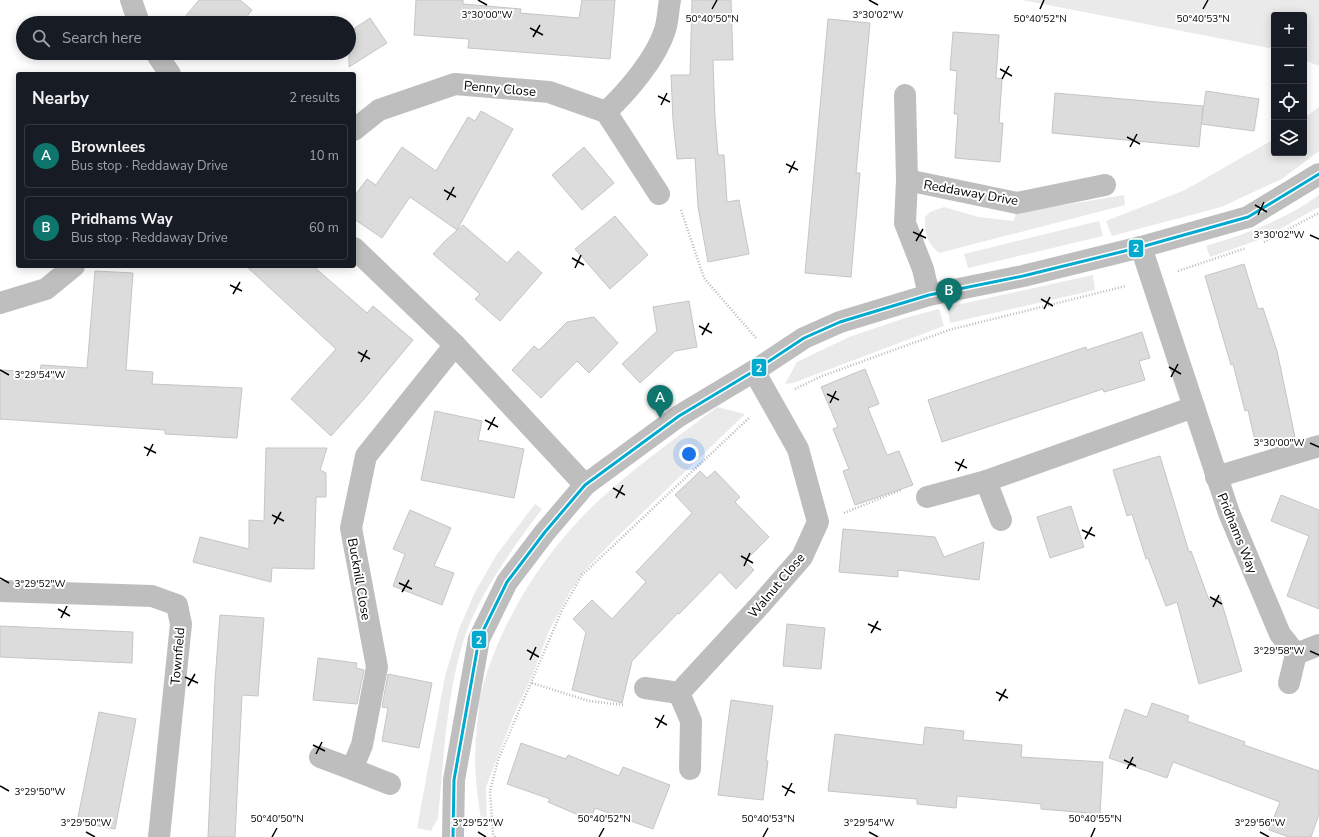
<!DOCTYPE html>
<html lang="en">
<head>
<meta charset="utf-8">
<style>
	body { margin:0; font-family:"Nunito Sans",sans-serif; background:#20242c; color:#f1f3f6 }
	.controls { position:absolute; right:12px; top:12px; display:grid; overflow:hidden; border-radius:4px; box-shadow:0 2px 10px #0003 }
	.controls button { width:36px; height:36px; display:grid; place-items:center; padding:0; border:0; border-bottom:1px solid #363941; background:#171b24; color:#f1f3f6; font:20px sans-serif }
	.you { position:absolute; left:689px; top:454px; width:14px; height:14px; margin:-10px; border:3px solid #fff; border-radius:50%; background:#1a73e8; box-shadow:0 0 0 6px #1a73e833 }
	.badge { display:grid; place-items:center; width:26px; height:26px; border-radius:50%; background:#0f766e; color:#fff; font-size:13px; font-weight:700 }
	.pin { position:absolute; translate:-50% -33px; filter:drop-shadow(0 1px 2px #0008) }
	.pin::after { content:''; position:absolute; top:21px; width:14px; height:12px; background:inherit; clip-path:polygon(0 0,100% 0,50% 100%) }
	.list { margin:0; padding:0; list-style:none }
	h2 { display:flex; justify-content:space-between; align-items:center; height:52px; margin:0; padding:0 16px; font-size:17px }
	h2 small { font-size:13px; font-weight:400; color:#9ea1a6 }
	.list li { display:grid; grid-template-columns:26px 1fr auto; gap:12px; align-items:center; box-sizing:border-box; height:64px; margin:0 8px 8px; padding:0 8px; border:1px solid #363941; border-radius:4px }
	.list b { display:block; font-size:15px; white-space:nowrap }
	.list p { margin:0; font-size:13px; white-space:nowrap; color:#9ea1a6 }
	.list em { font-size:13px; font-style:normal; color:#9ea1a6 }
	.icon { flex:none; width:22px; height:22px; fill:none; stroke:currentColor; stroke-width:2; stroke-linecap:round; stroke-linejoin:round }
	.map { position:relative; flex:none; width:1319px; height:837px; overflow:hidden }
	.search { position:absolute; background:#171b24; box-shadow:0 2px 10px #0003; left:16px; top:16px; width:340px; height:44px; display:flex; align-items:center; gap:10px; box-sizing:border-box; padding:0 14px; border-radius:22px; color:#9ea1a6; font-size:15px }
	.panel { position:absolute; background:#171b24; box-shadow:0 2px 10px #0003; left:16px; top:72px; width:340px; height:196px; border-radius:4px }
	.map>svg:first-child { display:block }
	.green { fill:#eaeaea }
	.building { fill:#dcdcdc; stroke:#c5c5c5 }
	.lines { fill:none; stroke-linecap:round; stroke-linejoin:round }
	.path { stroke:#b8b8b8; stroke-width:2.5; stroke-dasharray:1 2; stroke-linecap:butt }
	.minor { stroke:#bebebe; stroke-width:22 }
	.bus-1-casing { stroke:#fff; stroke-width:6 }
	.bus-1 { stroke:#00a9ce; stroke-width:3 }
	.ticks { fill:none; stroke:#000; stroke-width:1.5 }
	.labels { text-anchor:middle; stroke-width:4; stroke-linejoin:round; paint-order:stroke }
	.street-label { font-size:13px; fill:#000; stroke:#fff }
	.ticks-label { font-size:10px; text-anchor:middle; fill:#000; stroke:#fff; stroke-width:4; stroke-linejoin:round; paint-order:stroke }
	.line-badge { stroke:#fff; stroke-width:1.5 }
	.badge-label { font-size:11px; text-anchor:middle; font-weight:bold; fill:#fff }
</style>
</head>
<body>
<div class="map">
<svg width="1319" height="837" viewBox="0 0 1319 837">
	<rect width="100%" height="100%" fill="#fff"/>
	<g class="green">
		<polygon points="1022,0 1319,0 1319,66 1304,60 1304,15 1274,15 1274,49"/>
		<polygon points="1319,107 1319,151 1282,179 1221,207 1112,236 1106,221 1185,190 1274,139 1274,153 1304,153 1304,118"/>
		<path d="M1124,195L1125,205L939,253C927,244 924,232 925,217L930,212L944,207L979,217L1014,221L1016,213Z"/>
		<path d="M1319,195V207L1264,238L1210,257L1206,246C1246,234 1285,220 1319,195Z"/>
		<polygon points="1099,221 1103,236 968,268 964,254"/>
		<polygon points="1093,275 1095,290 950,323 947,307"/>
		<polygon points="939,309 944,326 793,383 785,384 797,362 849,337 905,318"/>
		<path d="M717,407L745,414L614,540L586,569L571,590L549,631L532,676L513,717L486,787L487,826L483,828C475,790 473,756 478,717C479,709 479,700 481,693C501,617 549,544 607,493C642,462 680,435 717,407Z"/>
		<path d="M535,504L542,509C514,546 479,594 464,639C446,696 444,759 438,818L431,831L417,828L445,676L459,629L475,592L497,554Z"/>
	</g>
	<g class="building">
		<polygon points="199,0 240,0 252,10 242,23 180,23"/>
		<polygon points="416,0 463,0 463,4 521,9 520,13 579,18 582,0 615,0 610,59 468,48 469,39 414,35"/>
		<polygon points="692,0 731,0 733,60 713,60 715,117 718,155 724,155 727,202 739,200 749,254 708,262 698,207 695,158 677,159 673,120 671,75 690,75"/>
		<polygon points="370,18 387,43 349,67 349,32"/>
		<polygon points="828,19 870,23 856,173 860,173 851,277 805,273"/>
		<polygon points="953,32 999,35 996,78 1002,79 999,123 1003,123 1000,162 955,158 958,114 954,114 957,71 950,70"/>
		<polygon points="1206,91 1259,99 1254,131 1201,124"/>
		<polygon points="1055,93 1203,106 1199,147 1052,133"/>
		<polygon points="481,111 513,129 457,230 410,197 382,238 354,219 354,197 367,179 376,185 402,147 436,171 468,117 475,121"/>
		<polygon points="584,147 614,183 582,210 552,175"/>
		<polygon points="615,216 648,255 610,289 575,249"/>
		<polygon points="463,225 507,263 518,251 542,273 500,321 475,299 480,294 433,254 446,240"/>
		<polygon points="1244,264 1258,309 1263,308 1277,351 1295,437 1256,445 1248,410 1245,411 1233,364 1231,365 1205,276"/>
		<polygon points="246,266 313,266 367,313 373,306 413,340 364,399 331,436 291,399 336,349"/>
		<polygon points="95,271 133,273 126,370 153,372 152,384 242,388 237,438 165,434 165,430 0,419 0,370 40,372 41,365 87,368"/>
		<polygon points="689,301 697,347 675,351 640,383 622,364 657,331 653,307"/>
		<polygon points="594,317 618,343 589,373 577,361 541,398 512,370 534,346 539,350 567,322"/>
		<polygon points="1142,332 1150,358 1139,361 1145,380 1104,392 1103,389 942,442 928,400 1086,347 1087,350"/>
		<polygon points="865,369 879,404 868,408 887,455 899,451 913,485 855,505 843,471 849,469 833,429 838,427 821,387"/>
		<polygon points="435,411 482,421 478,440 524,449 514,498 421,480"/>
		<polygon points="266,448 327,448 320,470 326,473 326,497 316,497 314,569 272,568 271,582 193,562 200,537 249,549 249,520 264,521"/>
		<polygon points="1160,456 1189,552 1191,551 1209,600 1220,597 1242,671 1199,684 1177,602 1166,606 1148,558 1146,559 1132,514 1127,516 1113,470"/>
		<polygon points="700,471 707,478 715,471 740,497 735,502 769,537 745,561 754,570 736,589 720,572 679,614 678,613 632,661 622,703 572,690 586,632 573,619 592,600 612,619 646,582 636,572 692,513 675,495"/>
		<polygon points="1281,495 1319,510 1319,609 1287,596 1309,536 1271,521"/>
		<polygon points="1071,506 1084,547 1050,558 1037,517"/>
		<polygon points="410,510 451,528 434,566 454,573 442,605 393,586 405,554 393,549"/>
		<polygon points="843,529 935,537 944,557 984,542 979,580 898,570 898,577 839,572"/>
		<polygon points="220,615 264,618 258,696 242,695 235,837 208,837 215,681"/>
		<polygon points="787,624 825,628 821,669 783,666"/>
		<polygon points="0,626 133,632 132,663 0,657"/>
		<polygon points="318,658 357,663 356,668 364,670 357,704 313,700"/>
		<polygon points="388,674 432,683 419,748 382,741 388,708 382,707"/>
		<polygon points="731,700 773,706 766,761 768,761 763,800 718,795"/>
		<polygon points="1152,703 1189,716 1187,721 1245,742 1244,745 1319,771 1319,814 1311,837 1289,837 1269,830 1280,802 1173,762 1167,778 1109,758 1125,709 1147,717"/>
		<polygon points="99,712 136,719 115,829 77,822"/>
		<polygon points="925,727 964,731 963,740 1022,745 1021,757 1103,762 1100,814 1041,809 1041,804 957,796 956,808 917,804 917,799 828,791 835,734 923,745"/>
		<polygon points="521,743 566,759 568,755 619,776 623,767 670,785 653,829 595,808 590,820 548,802 550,799 507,784"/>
	</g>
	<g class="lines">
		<g class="path">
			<polyline points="681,210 704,278 756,338"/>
			<polyline points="1264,242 1319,213"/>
			<polyline points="1178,271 1246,248"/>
			<polyline points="795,389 822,376 949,330 1126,286"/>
			<polyline points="844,513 901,490"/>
			<polyline points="532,683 589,701 624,705"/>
			<polyline points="495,837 493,834 490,791 498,760 562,610 582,575 749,418"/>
		</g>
		<g class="minor">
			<polyline points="131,0 139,23"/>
			<polyline points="156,53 170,74"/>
			<polyline points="905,95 907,180 905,223 923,269 929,295"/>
			<path d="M606,112C627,92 656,59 665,30C668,21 668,10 670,0"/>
			<polyline points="354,130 379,110 455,84 549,92 606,112 659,194"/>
			<polyline points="907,180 1017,203 1105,185"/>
			<polyline points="1141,247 1229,513 1280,634 1296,654 1319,645"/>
			<polyline points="354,248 455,345 585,485"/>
			<polyline points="0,303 46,289 74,266"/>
			<polyline points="1216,477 1319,446"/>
			<polyline points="986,481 1001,520"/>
			<polyline points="927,497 986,481 1194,407"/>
			<polyline points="0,591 152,596 177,605 181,624 159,837"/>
			<polyline points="1289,683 1296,654"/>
			<polyline points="645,688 679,693 761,604 802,557 818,522 798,449 754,371"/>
			<polyline points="679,693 691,721 690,769"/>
			<polyline points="320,757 352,769"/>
			<polyline points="390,784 352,769 362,745 377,667 351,528 366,456 455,345"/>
			<polyline points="453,837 454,780 479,639 507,582 545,532 585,485 679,416 754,371 804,338 840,322 929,295 1023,276 1141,247 1248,217 1319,174"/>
		</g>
		<g class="bus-1-casing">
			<polyline id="bus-1" points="453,837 454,780 479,639 507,582 545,532 585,485 679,416 754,371 804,338 840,322 929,295 1023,276 1141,247 1248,217 1319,174"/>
		</g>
		<use href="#bus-1" class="bus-1"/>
	</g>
	<path class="ticks" d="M478,0L487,5M869,0L878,5M712,9L717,0M1040,9L1044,0M1203,9L1208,0M530,28L543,35M533,37L540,25M1000,69L1012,76M1002,79L1009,66M658,96L670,102M661,105L667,93M1127,137L1140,144M1130,147L1137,134M786,164L798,170M789,173L795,161M444,190L456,197M447,200L454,187M1255,205L1267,212M1258,215L1264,202M913,232L926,238M1310,235L1319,239M916,241L923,229M572,258L584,265M575,268L581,255M230,285L242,291M233,294L240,282M1041,299L1053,306M1044,309L1050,297M699,326L712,333M702,335L709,323M358,352L370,359M361,362L367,350M1169,367L1181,374M0,370L9,375M1171,377L1178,364M827,394L839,400M830,403L836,391M485,420L498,427M488,430L495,417M1310,443L1319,447M144,447L156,453M147,456L153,444M955,462L967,468M958,471L964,459M613,488L625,495M616,498L623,485M272,515L284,521M274,524L281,512M1082,530L1095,536M1085,539L1092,527M741,556L753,563M744,566L750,553M0,578L9,583M399,583L412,589M402,592L409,580M1210,597L1222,604M1213,607L1219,595M58,609L70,616M61,618L67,606M868,624L881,630M871,633L878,621M527,650L539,657M1310,651L1319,655M530,660L536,647M185,677L198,683M188,686L195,674M996,692L1008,698M999,701L1006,689M655,718L667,725M657,728L664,715M313,745L325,751M316,754L322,742M1124,760L1136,766M1127,769L1133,757M0,786L9,791M782,786L795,793M785,796L792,783M86,832L95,837M478,832L486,837M869,832L878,837M1260,832L1269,837M272,837L277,828M599,837L604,828M763,837L768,828M1091,837L1095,828"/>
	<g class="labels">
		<g class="street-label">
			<text transform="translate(500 88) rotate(5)" y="5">Penny Close</text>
			<text transform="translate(971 192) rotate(10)" y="5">Reddaway Drive</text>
			<text transform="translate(1238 533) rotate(68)" y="5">Pridhams Way</text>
			<text transform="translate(360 579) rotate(80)" y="5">Bucknill Close</text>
			<text transform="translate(776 585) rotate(-50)" y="5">Walnut Close</text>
			<text transform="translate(177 656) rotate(-85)" y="5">Townfield</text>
		</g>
	</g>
	<g class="ticks-label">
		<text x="487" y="18">3°30'00"W</text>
		<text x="878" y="18">3°30'02"W</text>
		<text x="712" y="22">50°40'50"N</text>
		<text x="1040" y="22">50°40'52"N</text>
		<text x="1203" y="22">50°40'53"N</text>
		<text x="1279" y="238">3°30'02"W</text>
		<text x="40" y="378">3°29'54"W</text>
		<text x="1279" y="446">3°30'00"W</text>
		<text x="40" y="587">3°29'52"W</text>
		<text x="1279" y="654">3°29'58"W</text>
		<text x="40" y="795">3°29'50"W</text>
		<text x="277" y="822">50°40'50"N</text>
		<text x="604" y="822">50°40'52"N</text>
		<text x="768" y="822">50°40'53"N</text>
		<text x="1095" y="822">50°40'55"N</text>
		<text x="86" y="826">3°29'50"W</text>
		<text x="478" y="826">3°29'52"W</text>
		<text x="869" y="826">3°29'54"W</text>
		<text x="1260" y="826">3°29'56"W</text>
	</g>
	<g class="line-badge">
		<rect x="1128" y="239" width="16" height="19" rx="4" fill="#00a9ce"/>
		<rect x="751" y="358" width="16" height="19" rx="4" fill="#00a9ce"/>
		<rect x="471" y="630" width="16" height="19" rx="4" fill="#00a9ce"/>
	</g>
	<g class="badge-label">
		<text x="1136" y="252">2</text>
		<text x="759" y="372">2</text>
		<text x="479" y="644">2</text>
	</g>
</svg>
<div class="controls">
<button>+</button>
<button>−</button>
<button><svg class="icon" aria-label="locate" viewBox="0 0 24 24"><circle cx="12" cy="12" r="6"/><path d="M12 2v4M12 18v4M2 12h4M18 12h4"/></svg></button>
<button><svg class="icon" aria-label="layers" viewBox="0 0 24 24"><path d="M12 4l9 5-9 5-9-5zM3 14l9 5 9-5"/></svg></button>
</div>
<div class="you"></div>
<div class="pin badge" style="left:660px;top:418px">A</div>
<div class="pin badge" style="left:949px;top:311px">B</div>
<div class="search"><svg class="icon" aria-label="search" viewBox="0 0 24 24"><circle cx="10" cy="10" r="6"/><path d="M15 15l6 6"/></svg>Search here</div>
<section class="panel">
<h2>Nearby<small>2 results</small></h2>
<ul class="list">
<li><span class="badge">A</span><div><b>Brownlees</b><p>Bus stop · Reddaway Drive</p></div><em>10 m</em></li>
<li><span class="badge">B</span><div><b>Pridhams Way</b><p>Bus stop · Reddaway Drive</p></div><em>60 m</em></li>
</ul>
</section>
</div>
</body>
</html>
